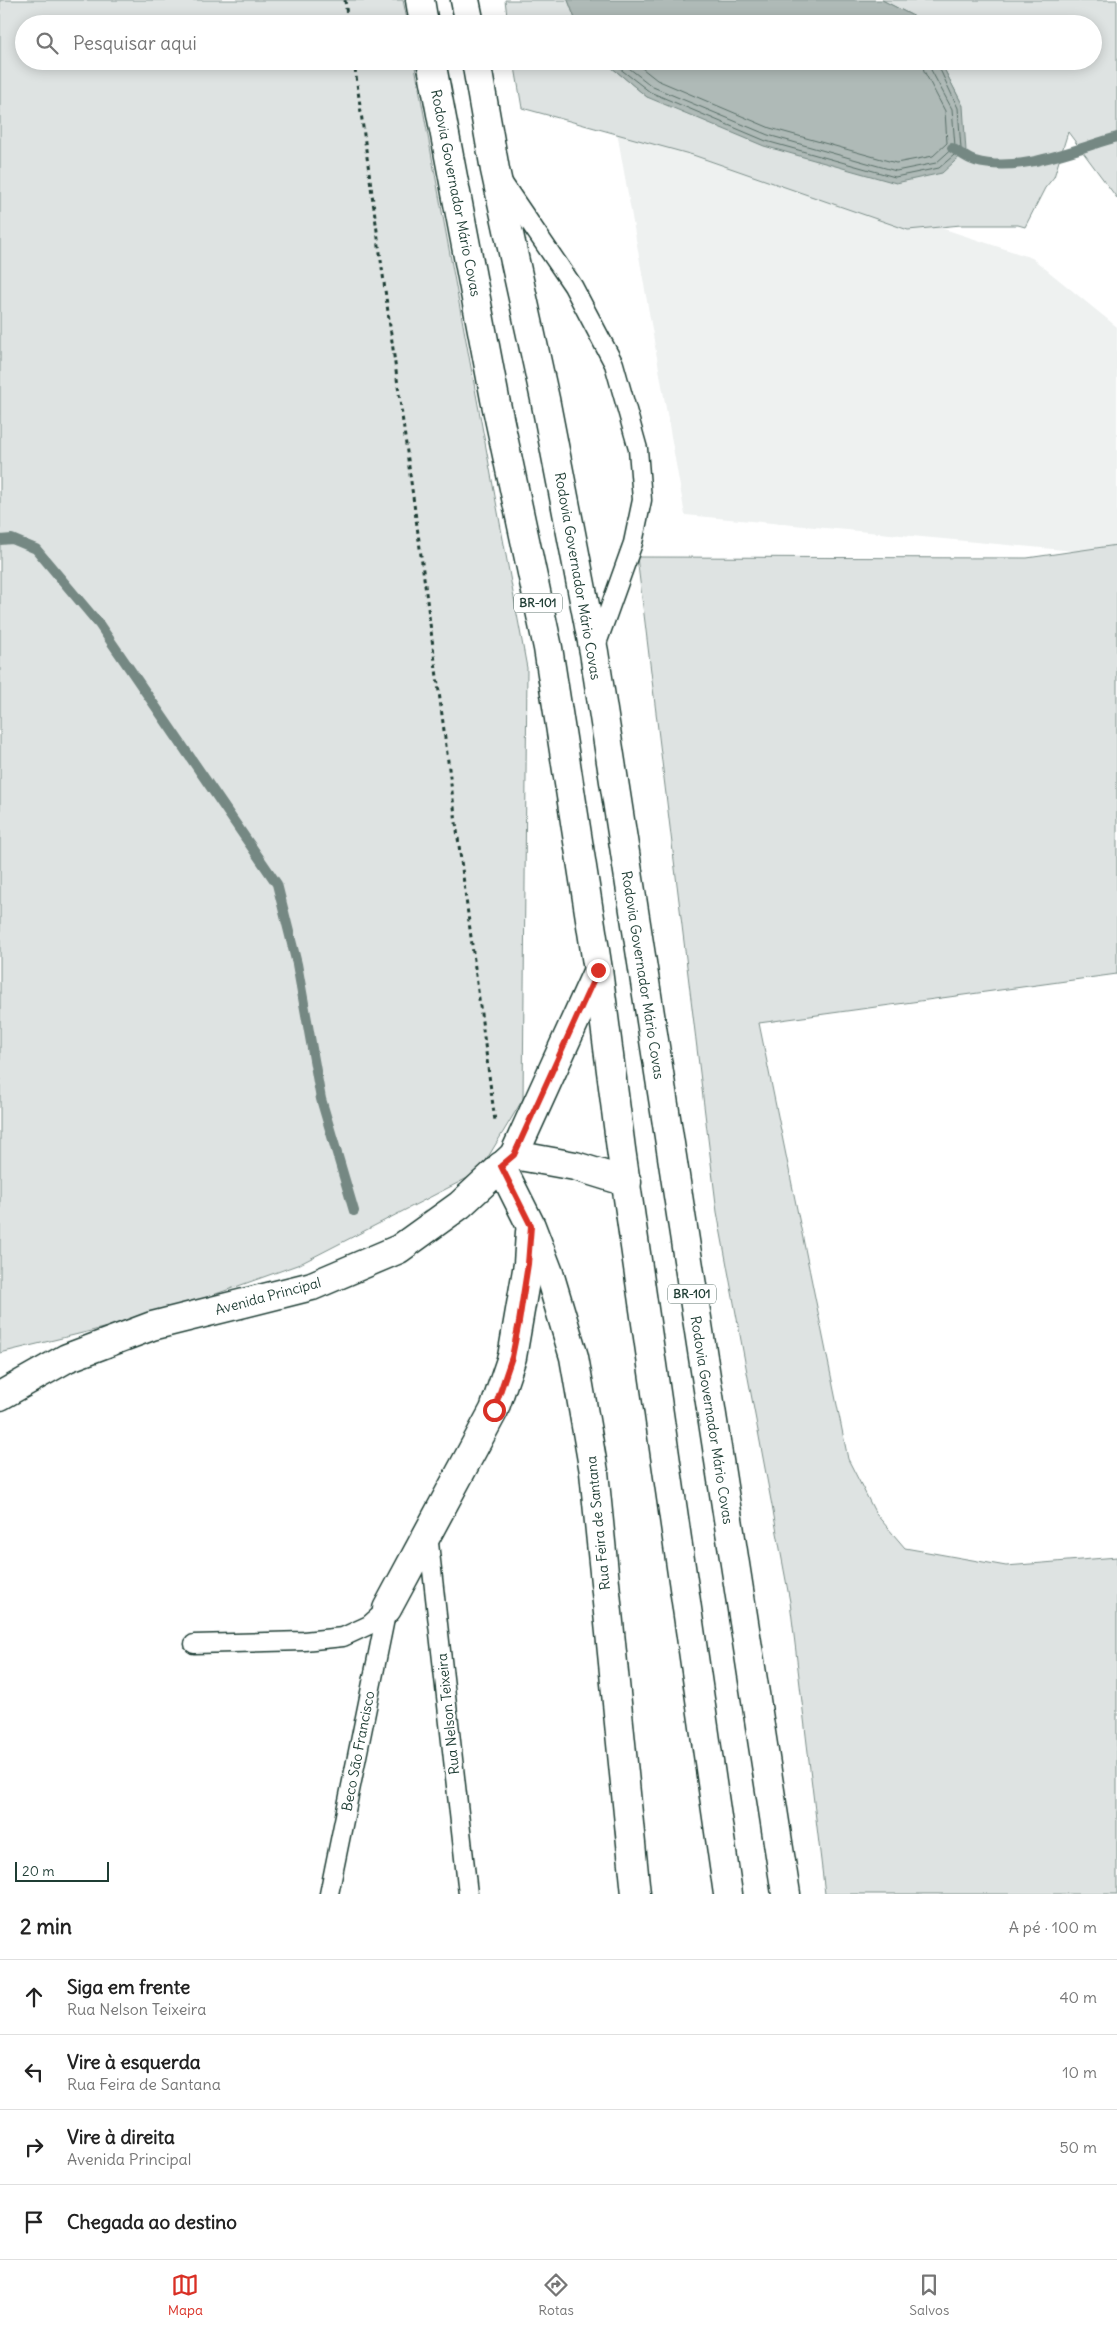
<!DOCTYPE html>
<html lang="pt">
<head>
<meta charset="utf-8">
<style>
	body { margin:0; font-family:Delius,sans-serif; background:#f2f2f2; color:#222 }
	.scale { position:absolute; left:15px; bottom:12px; width:94px; box-sizing:border-box; padding-left:5px; border:2px solid #1f3d34; border-top:0; font-size:14px; line-height:18px; white-space:nowrap; color:#1f3d34; -webkit-text-stroke:4px #fff; paint-order:stroke }
	.stop { position:absolute; width:15px; height:15px; margin:-11px; border:4px solid #d93025; border-radius:50%; background:#fff }
	.stop.end { background:#d93025; border-color:#fff; box-shadow:0 1px 5px #0008 }
	.list { margin:0; padding:0; list-style:none }
	h2 { display:flex; justify-content:space-between; align-items:center; height:65px; margin:0; padding:0 20px; font-size:21px }
	h2 small { font-size:16px; font-weight:400; color:#767676 }
	.list li { display:grid; grid-template-columns:32px 1fr auto; gap:15px; align-items:center; box-sizing:border-box; height:75px; padding:0 20px; border-top:1px solid #e0e0e0 }
	.list b { display:block; font-size:19px; white-space:nowrap }
	.list p { margin:0; font-size:16px; white-space:nowrap; color:#767676 }
	.list em { font-size:16px; font-style:normal; color:#767676 }
	.icon { flex:none; width:28px; height:28px; fill:none; stroke:currentColor; stroke-width:2; stroke-linecap:round; stroke-linejoin:round }
	.map { position:relative; flex:none; width:1117px; height:1894px; overflow:hidden }
	.search { position:absolute; background:#fff; box-shadow:0 2px 12px #0003; left:15px; right:15px; top:15px; height:55px; display:flex; align-items:center; gap:12px; box-sizing:border-box; padding:0 18px; border-radius:28px; color:#767676; font-size:19px }
	.sheet { height:365px; background:#fff }
	nav { display:flex; justify-content:space-around; align-items:center; box-sizing:border-box; height:70px; border-top:1px solid #e0e0e0; background:#fff; font-size:14px; color:#767676 }
	nav a { display:grid; justify-items:center; gap:2px }
	nav .on { color:#d93025 }
	.map>svg:first-child { display:block }
	.built { fill:#eef1f0 }
	.green { fill:#dee3e2; stroke:#7e908b }
	.water { fill:#afbab7; stroke:#758883 }
	.lines { fill:none; stroke-linecap:round; stroke-linejoin:round }
	.shore { stroke:#596f68; stroke-width:1 }
	.stream { stroke:#758883; stroke-width:10 }
	.service-casing { stroke:#1f3d34; stroke-width:21 }
	.minor-casing { stroke:#1f3d34; stroke-width:31 }
	.primary-casing { stroke:#1f3d34; stroke-width:31 }
	.path { stroke:#1f3d34; stroke-width:3; stroke-dasharray:4 4; stroke-linecap:butt }
	.service { stroke:#fff; stroke-width:18 }
	.minor { stroke:#fff; stroke-width:28 }
	.primary { stroke:#fff; stroke-width:28 }
	.route { stroke:#d93025; stroke-width:6 }
	.labels { text-anchor:middle; stroke-width:4.5; stroke-linejoin:round; paint-order:stroke }
	.shield { fill:#fff; stroke:#627771; stroke-width:1 }
	.shield-label { font-size:12px; font-weight:bold; fill:#1f3d34 }
	.street-label { font-size:14px; fill:#1f3d34; stroke:#fff }
</style>
</head>
<body>
<div class="map">
<svg width="1117" height="1894" viewBox="0 0 1117 1894">
	<rect width="100%" height="100%" fill="#fff"/>
	<filter id="ink" filterUnits="userSpaceOnUse"><feTurbulence type="fractalNoise" baseFrequency=".02" numOctaves="2"/><feDisplacementMap in="SourceGraphic" scale="10" xChannelSelector="R" yChannelSelector="G"/><feConvolveMatrix kernelMatrix="1 2 1 2 8 2 1 2 1" color-interpolation-filters="sRGB"/></filter>
	<g filter="url(#ink)">
		<polygon class="built" points="615,121 1032,258 1117,327 1117,555 685,515"/>
		<g class="green">
			<polygon points="0,0 403,0 408,24 24,24 24,61 414,61 527,668 523,1099 479,1172 300,1264 157,1315 0,1353"/>
			<polygon points="505,0 568,0 577,24 508,24"/>
			<polygon points="882,0 1117,0 1117,198 1068,132 1054,177 1045,188 1025,227 1018,225 961,225 908,230 693,155 522,108 514,61 604,61 647,97 963,106 940,61 1093,61 1093,24 920,24 917,18"/>
			<polygon points="1117,545 1117,974 759,1023 848,1459 876,1514 905,1548 1006,1566 1117,1557 1117,1894 825,1894 790,1602 717,1212 637,557 1027,558"/>
		</g>
		<g class="water">
			<polygon points="568,0 882,0 917,18 920,24 577,24"/>
			<polygon points="604,61 940,61 963,106 966,151 942,173 896,183 764,146 647,97"/>
		</g>
		<g class="lines">
			<g class="shore">
				<polyline points="610,61 650,92 766,141 895,177 939,168 961,149 958,108 936,61"/>
				<polyline points="620,61 653,87 768,135 896,171 936,163 955,146 952,109 930,68 929,61"/>
				<polyline points="633,61 657,80 770,128 896,163 933,156 947,143 945,111 924,71 922,61"/>
			</g>
			<g class="stream">
				<path d="M952,148C959,152 967,159 975,161C1018,174 1075,149 1117,137"/>
				<polyline points="0,540 12,539 36,549 99,624 277,884 297,964 321,1099 354,1211"/>
			</g>
			<g class="service-casing">
				<g id="service">
					<polyline points="503,183 573,286 614,364 638,449 642,500 633,543 595,649"/>
					<polyline points="428,1534 468,1894"/>
					<polyline points="194,1644 304,1641 343,1637 369,1625 387,1609"/>
					<polyline points="329,1894 387,1609"/>
				</g>
			</g>
			<g class="minor-casing">
				<g id="minor">
					<polyline points="514,1155 575,1166 627,1182"/>
					<polyline points="501,1166 531,1226 549,1273 574,1357 594,1472 636,1894"/>
					<polyline points="0,1396 67,1358 152,1326 312,1286 399,1249 460,1205 514,1155 598,970"/>
					<polyline points="387,1609 494,1410 512,1357 528,1264 530,1232"/>
				</g>
			</g>
			<g class="primary-casing">
				<g id="primary">
					<polyline points="420,0 424,24"/>
					<polyline points="465,0 470,24"/>
					<polyline points="431,61 495,399 548,648 598,970 621,1149 728,1894"/>
					<polyline points="476,61 495,170 545,399 594,652 786,1894"/>
				</g>
			</g>
			<g class="path">
				<polyline points="345,0 348,24"/>
				<polyline points="354,61 425,585 495,1121"/>
			</g>
			<use href="#service" class="service"/>
			<use href="#minor" class="minor"/>
			<use href="#primary" class="primary"/>
		</g>
	</g>
	<g class="lines" filter="url(#ink)">
		<polyline class="route" points="494,1410 512,1357 519,1322 528,1264 531,1226 501,1166 514,1155 598,970"/>
	</g>
	<g class="labels">
		<g class="shield">
			<rect x="514" y="593.5" width="48" height="19" rx="4"/>
			<rect x="668" y="1284.5" width="48" height="19" rx="4"/>
		</g>
		<g class="shield-label">
			<text x="538" y="607">BR-101</text>
			<text x="692" y="1298">BR-101</text>
		</g>
		<g class="street-label">
			<text transform="translate(456 193) rotate(79)" y="5">Rodovia Governador Mário Covas</text>
			<text transform="translate(578 576) rotate(80)" y="5">Rodovia Governador Mário Covas</text>
			<text transform="translate(643 975) rotate(81)" y="5">Rodovia Governador Mário Covas</text>
			<text transform="translate(268 1296) rotate(-15)" y="5">Avenida Principal</text>
			<text transform="translate(712 1420) rotate(81)" y="5">Rodovia Governador Mário Covas</text>
			<text transform="translate(598 1523) rotate(-96)" y="5">Rua Feira de Santana</text>
			<text transform="translate(448 1714) rotate(-96)" y="5">Rua Nelson Teixeira</text>
			<text transform="translate(358 1751) rotate(-79)" y="5">Beco São Francisco</text>
		</g>
	</g>
</svg>
<div class="scale">20 m</div>
<div class="stop" style="left:494px;top:1410px"></div>
<div class="stop end" style="left:598px;top:970px"></div>
<div class="search"><svg class="icon" aria-label="search" viewBox="0 0 24 24"><circle cx="10" cy="10" r="6"/><path d="M15 15l6 6"/></svg>Pesquisar aqui</div>
</div>
<section class="sheet">
<h2>2 min<small>A pé · 100 m</small></h2>
<ul class="list">
<li><svg class="icon" aria-label="ahead" viewBox="0 0 24 24"><path d="M12 20V5M6 11l6-6 6 6"/></svg><div><b>Siga em frente</b><p>Rua Nelson Teixeira</p></div><em>40 m</em></li>
<li><svg class="icon" aria-label="left" viewBox="0 0 24 24"><path d="M17 20v-9H6M10 6l-5 5 5 5"/></svg><div><b>Vire à esquerda</b><p>Rua Feira de Santana</p></div><em>10 m</em></li>
<li><svg class="icon" aria-label="right" viewBox="0 0 24 24"><path d="M7 20v-9h11M14 6l5 5-5 5"/></svg><div><b>Vire à direita</b><p>Avenida Principal</p></div><em>50 m</em></li>
<li><svg class="icon" aria-label="arrive" viewBox="0 0 24 24"><path d="M6 21V4h12l-3 4 3 4H6"/></svg><div><b>Chegada ao destino</b></div></li>
</ul>
</section>
<nav>
<a class="on"><svg class="icon" aria-label="map" viewBox="0 0 24 24"><path d="M3 6l6-2 6 2 6-2v14l-6 2-6-2-6 2zM9 4v14M15 6v14"/></svg>Mapa</a>
<a><svg class="icon" aria-label="directions" viewBox="0 0 24 24"><path d="M12 3l9 9-9 9-9-9zM9 14v-3h6M13 9l2 2-2 2"/></svg>Rotas</a>
<a><svg class="icon" aria-label="saved" viewBox="0 0 24 24"><path d="M7 4h10v16l-5-4-5 4z"/></svg>Salvos</a>
</nav>
</body>
</html>
